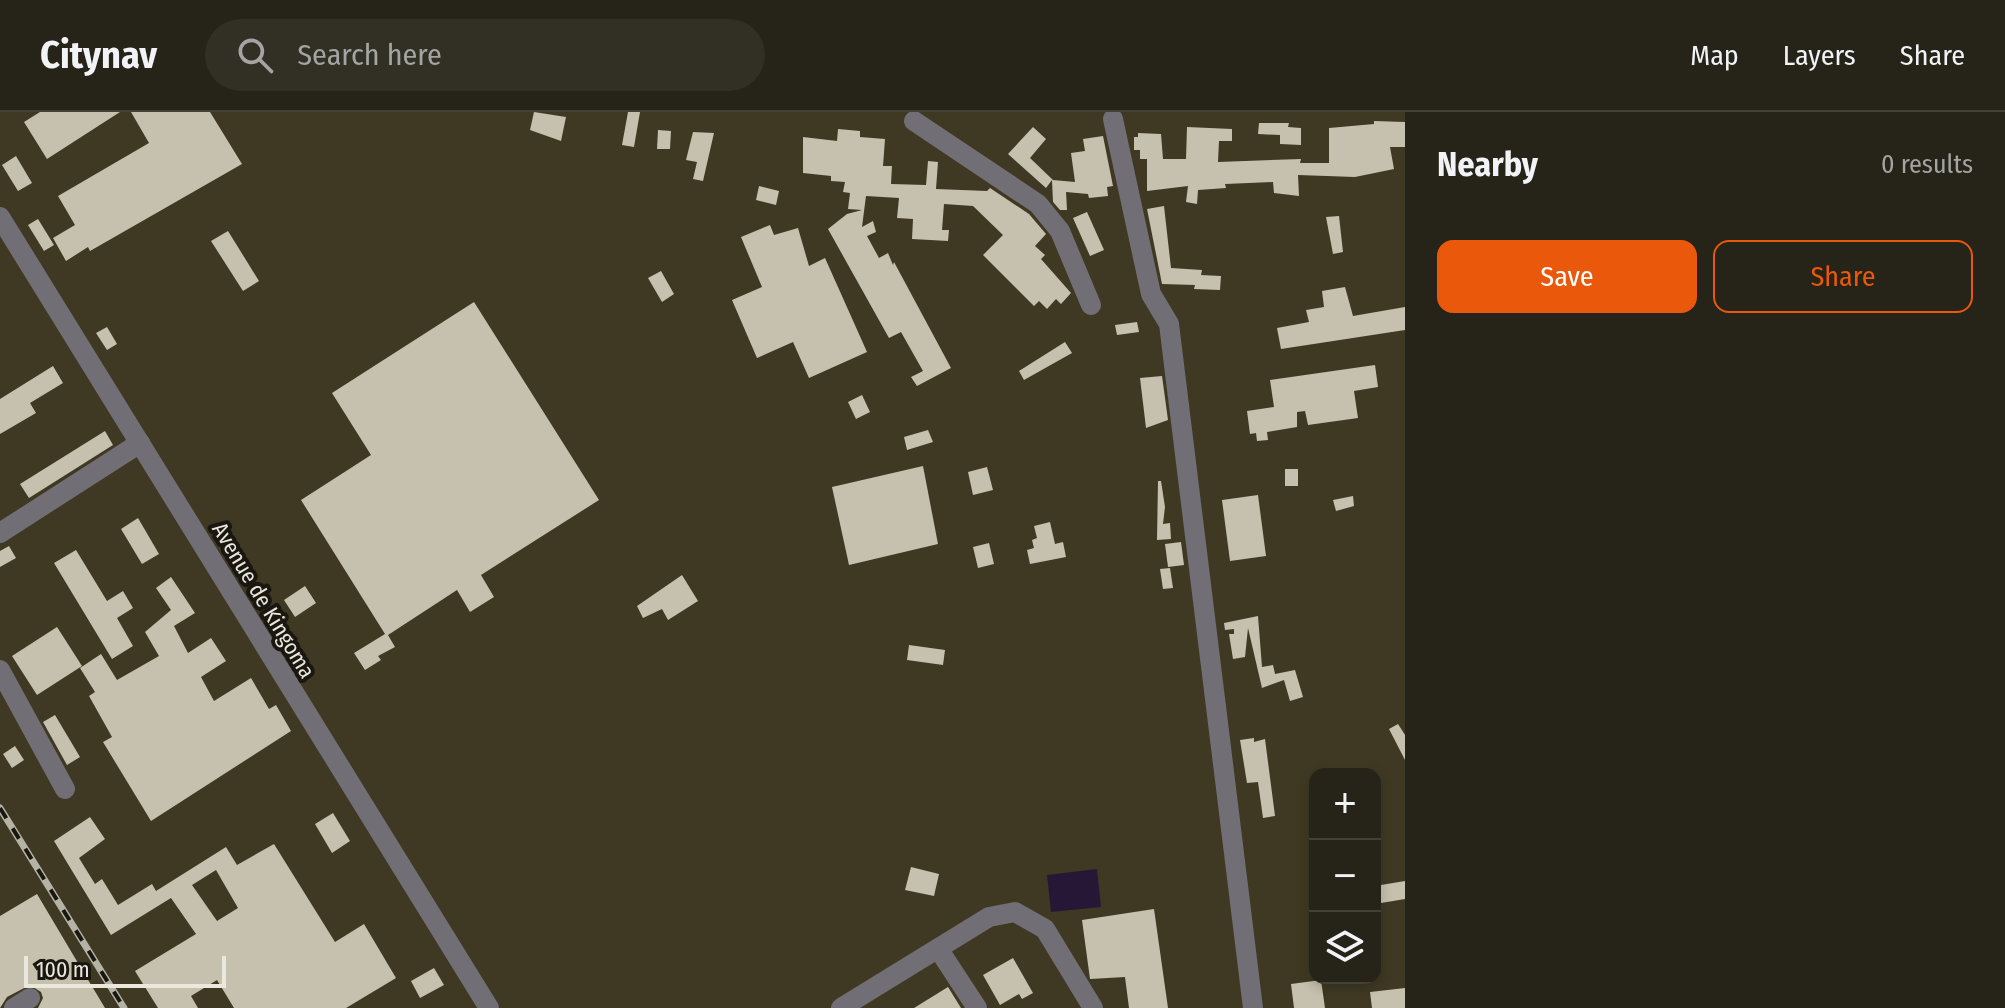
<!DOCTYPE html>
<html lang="en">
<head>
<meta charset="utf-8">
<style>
	body { margin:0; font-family:"Fira Sans Condensed",sans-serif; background:#322f25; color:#f1f3f6 }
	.controls { position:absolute; right:24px; bottom:24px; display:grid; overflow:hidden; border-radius:16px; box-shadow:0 4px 12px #0003 }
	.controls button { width:72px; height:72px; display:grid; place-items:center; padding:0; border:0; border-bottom:2px solid #424037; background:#262318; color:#f1f3f6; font:40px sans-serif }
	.scale { position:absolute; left:24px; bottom:20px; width:202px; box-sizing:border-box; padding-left:8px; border:4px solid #eae7dd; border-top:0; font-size:22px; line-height:28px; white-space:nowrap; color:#eae7dd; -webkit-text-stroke:6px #191710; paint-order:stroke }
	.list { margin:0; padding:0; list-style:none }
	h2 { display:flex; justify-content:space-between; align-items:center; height:104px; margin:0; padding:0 32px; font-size:34px }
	h2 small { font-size:26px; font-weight:400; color:#a4a4a2 }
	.actions { display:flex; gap:16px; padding:24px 32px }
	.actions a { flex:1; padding:18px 0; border:2px solid #ea580c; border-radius:16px; text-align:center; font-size:28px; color:#ea580c }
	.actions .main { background:#ea580c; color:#fff }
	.icon { flex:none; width:44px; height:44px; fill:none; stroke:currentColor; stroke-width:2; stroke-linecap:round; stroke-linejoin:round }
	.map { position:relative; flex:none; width:1405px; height:896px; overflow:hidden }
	header { display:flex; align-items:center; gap:48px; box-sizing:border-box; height:112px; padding:0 40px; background:#262318; border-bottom:2px solid #424037 }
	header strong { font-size:38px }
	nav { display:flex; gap:44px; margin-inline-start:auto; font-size:28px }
	.search { width:560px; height:72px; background:#322f25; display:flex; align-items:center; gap:20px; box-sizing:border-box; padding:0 28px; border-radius:44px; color:#a4a4a2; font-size:30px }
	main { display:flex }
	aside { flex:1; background:#262318 }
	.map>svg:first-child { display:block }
	.built { fill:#3f3923; fill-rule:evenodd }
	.water { fill:#261736 }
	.building { fill:#c6c0ae; fill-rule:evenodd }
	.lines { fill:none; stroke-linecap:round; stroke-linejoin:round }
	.minor { stroke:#716e75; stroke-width:20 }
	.rail-casing { stroke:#b5b2a6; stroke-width:7 }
	.rail { stroke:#191710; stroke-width:4; stroke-dasharray:12; stroke-linecap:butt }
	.labels { text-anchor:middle; stroke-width:8; stroke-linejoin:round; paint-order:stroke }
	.street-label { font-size:22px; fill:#eae7dd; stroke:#191710 }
</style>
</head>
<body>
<header>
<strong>Citynav</strong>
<div class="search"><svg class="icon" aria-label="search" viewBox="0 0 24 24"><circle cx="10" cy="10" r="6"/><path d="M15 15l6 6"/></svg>Search here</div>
<nav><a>Map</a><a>Layers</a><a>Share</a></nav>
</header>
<main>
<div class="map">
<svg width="1405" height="896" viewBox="0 0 1405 896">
	<rect width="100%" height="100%" fill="#332f20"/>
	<path class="built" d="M0,0H1405V896H0ZM1315,662H1375V866H1315Z"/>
	<polygon class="water" points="1097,757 1101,795 1051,800 1047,763"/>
	<g class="building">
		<polygon points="40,0 120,0 47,47 24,10"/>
		<polygon points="131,0 210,0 242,52 90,139 88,135 66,149 53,126 75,113 58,84 149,31"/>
		<polygon points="534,0 566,5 561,29 530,18"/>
		<polygon points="628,0 640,0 634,35 622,33"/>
		<polygon points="1374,9 1405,10 1405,35 1390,35 1394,57 1355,65 1298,63 1299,84 1274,81 1273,70 1225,72 1226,76 1198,78 1197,92 1186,90 1188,74 1147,79 1147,47 1140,47 1140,38 1134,38 1134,25 1138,25 1138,21 1161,22 1163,47 1186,47 1187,15 1232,17 1232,29 1219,29 1218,50 1301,47 1300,51 1329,51 1329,16 1374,12"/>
		<polygon points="1259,11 1289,11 1288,15 1301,16 1301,33 1280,32 1280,23 1258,22"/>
		<polygon points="1033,15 1046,27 1030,46 1053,68 1075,70 1071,41 1085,39 1083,27 1103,24 1113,74 1107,75 1108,84 1089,86 1088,82 1066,80 1067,98 1060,98 1053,90 1052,68 1046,76 1008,42"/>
		<polygon points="838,17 860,19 860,25 885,27 883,54 892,54 891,72 926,73 928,49 938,50 936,77 987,79 990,76 1029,102 1046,122 1035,134 1045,143 1041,147 1071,181 1061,192 1056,187 1047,197 1039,189 1034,194 983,143 1003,123 973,94 944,92 942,118 949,118 948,129 912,127 913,107 897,106 899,86 866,84 862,115 873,109 876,120 867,124 879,146 888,141 893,153 894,150 951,256 917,274 911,265 923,259 901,220 889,226 828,117 847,102 862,98 848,97 850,81 843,80 845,70 831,69 831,64 803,61 803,25 837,29"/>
		<polygon points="658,18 671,19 670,37 657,37"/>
		<polygon points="693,20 714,21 703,69 693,67 697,50 686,48"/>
		<polygon points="16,44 32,71 18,79 2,53"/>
		<polygon points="759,74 779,79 776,93 756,88"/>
		<polygon points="1164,94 1171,156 1202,158 1201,163 1221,164 1220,178 1194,177 1195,173 1162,172 1147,97"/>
		<polygon points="1087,100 1104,138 1090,144 1073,106"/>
		<polygon points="1339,104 1343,140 1333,142 1326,105"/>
		<polygon points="38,107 54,133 44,139 28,113"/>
		<polygon points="770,113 774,123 798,116 809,154 825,146 867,240 809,266 793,230 757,246 732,188 762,175 741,125"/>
		<polygon points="228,119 259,169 243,179 211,129"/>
		<polygon points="661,159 674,182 662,190 648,166"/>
		<polygon points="1345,175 1353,204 1405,195 1405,218 1281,237 1277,216 1309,210 1306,198 1324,195 1322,179"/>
		<polygon points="474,190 599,388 481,463 494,485 470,500 457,478 388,523 395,535 378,544 381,548 365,558 354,541 385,522 301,388 371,343 332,281"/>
		<polygon points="1137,210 1139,220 1117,223 1115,213"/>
		<polygon points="107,215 117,232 107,238 96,221"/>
		<polygon points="1065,230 1072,241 1024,268 1019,259"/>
		<polygon points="1375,253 1378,275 1354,279 1358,306 1308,313 1305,299 1297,300 1297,315 1267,320 1268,328 1257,329 1256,321 1250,322 1247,299 1274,295 1270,268"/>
		<polygon points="53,254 63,271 30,291 36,301 0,322 0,287"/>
		<polygon points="1162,264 1168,308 1146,316 1140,266"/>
		<polygon points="862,283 870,300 856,307 848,290"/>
		<polygon points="928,318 933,330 907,338 904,325"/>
		<polygon points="105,319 113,333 29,386 20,372"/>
		<polygon points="923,354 938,432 849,453 832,375"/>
		<polygon points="987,355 993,378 973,383 968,360"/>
		<rect x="1285" y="357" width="13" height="17"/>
		<polygon points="1158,369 1161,369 1165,395 1163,412 1170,411 1171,427 1157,428"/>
		<polygon points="1258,383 1266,444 1230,449 1222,388"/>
		<polygon points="1353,384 1354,394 1336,399 1333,388"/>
		<polygon points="138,406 159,442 142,452 121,417"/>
		<polygon points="1050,410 1055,432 1063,430 1066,445 1030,452 1027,438 1034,436 1032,428 1037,426 1034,414"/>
		<polygon points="1181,430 1184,453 1168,455 1165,432"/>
		<polygon points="989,431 994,452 978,456 973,435"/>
		<polygon points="9,434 16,446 0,455 0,439"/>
		<polygon points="76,438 107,489 123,479 133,496 117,506 133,534 112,547 54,451"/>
		<polygon points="1170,456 1173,476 1163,477 1160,457"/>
		<polygon points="682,463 698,489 668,508 662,497 643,506 637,494"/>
		<polygon points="171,465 195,501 174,514 188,541 211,526 226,549 201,565 214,589 251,566 269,597 276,593 291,619 151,709 103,630 112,625 89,584 95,580 80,556 101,542 117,568 159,544 145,520 171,498 156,476"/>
		<polygon points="305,474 316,491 295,505 284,488"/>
		<polygon points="1258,504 1262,555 1273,553 1275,562 1295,558 1303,585 1290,589 1284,568 1262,576 1248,516 1245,545 1233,547 1229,522 1234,522 1234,517 1225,518 1224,511"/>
		<polygon points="57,515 82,554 37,583 12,544"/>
		<polygon points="909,533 945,538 943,553 907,548"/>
		<polygon points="55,603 80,645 67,653 43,610"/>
		<polygon points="1398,612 1405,623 1405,648 1389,617"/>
		<polygon points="1254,626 1254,630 1265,627 1275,704 1263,706 1258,670 1247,671 1240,628"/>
		<polygon points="15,634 24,648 12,656 3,642"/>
		<polygon points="333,701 350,729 332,741 315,712"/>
		<path d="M90,705L105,727L79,746L95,772L102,767L118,793L152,772L156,779L226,735L237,753L274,732L335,830L364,812L396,866L346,896H234L217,868L191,884L198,896H158L135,859L196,822L171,786L111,823L54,729ZM216,758L238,796L217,809L192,773Z"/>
		<polygon points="911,755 939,762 934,784 905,778"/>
		<polygon points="1405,769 1405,787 1375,792 1375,774"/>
		<polygon points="37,782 78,851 105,896 38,896 43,886 41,880 30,873 7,885 0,896 0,804"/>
		<polygon points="1154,797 1168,896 1129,896 1125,865 1090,867 1082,808"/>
		<polygon points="1013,846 1033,881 1022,887 1019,882 1000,893 983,863"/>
		<polygon points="434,856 444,873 420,886 411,869"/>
		<polygon points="1321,868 1325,896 1294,896 1291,872"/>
		<polygon points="948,875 961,896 914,896"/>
		<polygon points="1405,876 1405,896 1372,896 1370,880"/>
	</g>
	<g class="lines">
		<g class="minor">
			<polyline points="1113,7 1151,182 1169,212 1253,896"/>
			<polyline points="914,9 1038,92 1060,119 1091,193"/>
			<polyline points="0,105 489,896"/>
			<polyline points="0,421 140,331"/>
			<polyline points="0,558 65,677"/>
			<polyline points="939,838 977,896"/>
			<polyline points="14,896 30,886"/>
			<polyline points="841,896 989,805 1015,800 1045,817 1093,896"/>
		</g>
		<g class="rail-casing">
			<polyline id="rail" points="0,696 124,896"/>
		</g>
		<use href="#rail" class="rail"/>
	</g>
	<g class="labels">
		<g class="street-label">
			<text transform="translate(264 488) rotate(59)" y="8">Avenue de Kingoma</text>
		</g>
	</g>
</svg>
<div class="controls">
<button>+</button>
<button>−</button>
<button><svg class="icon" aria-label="layers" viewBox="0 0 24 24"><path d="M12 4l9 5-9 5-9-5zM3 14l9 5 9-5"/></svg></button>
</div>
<div class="scale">100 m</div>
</div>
<aside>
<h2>Nearby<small>0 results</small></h2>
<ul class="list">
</ul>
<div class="actions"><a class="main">Save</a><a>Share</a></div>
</aside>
</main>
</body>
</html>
